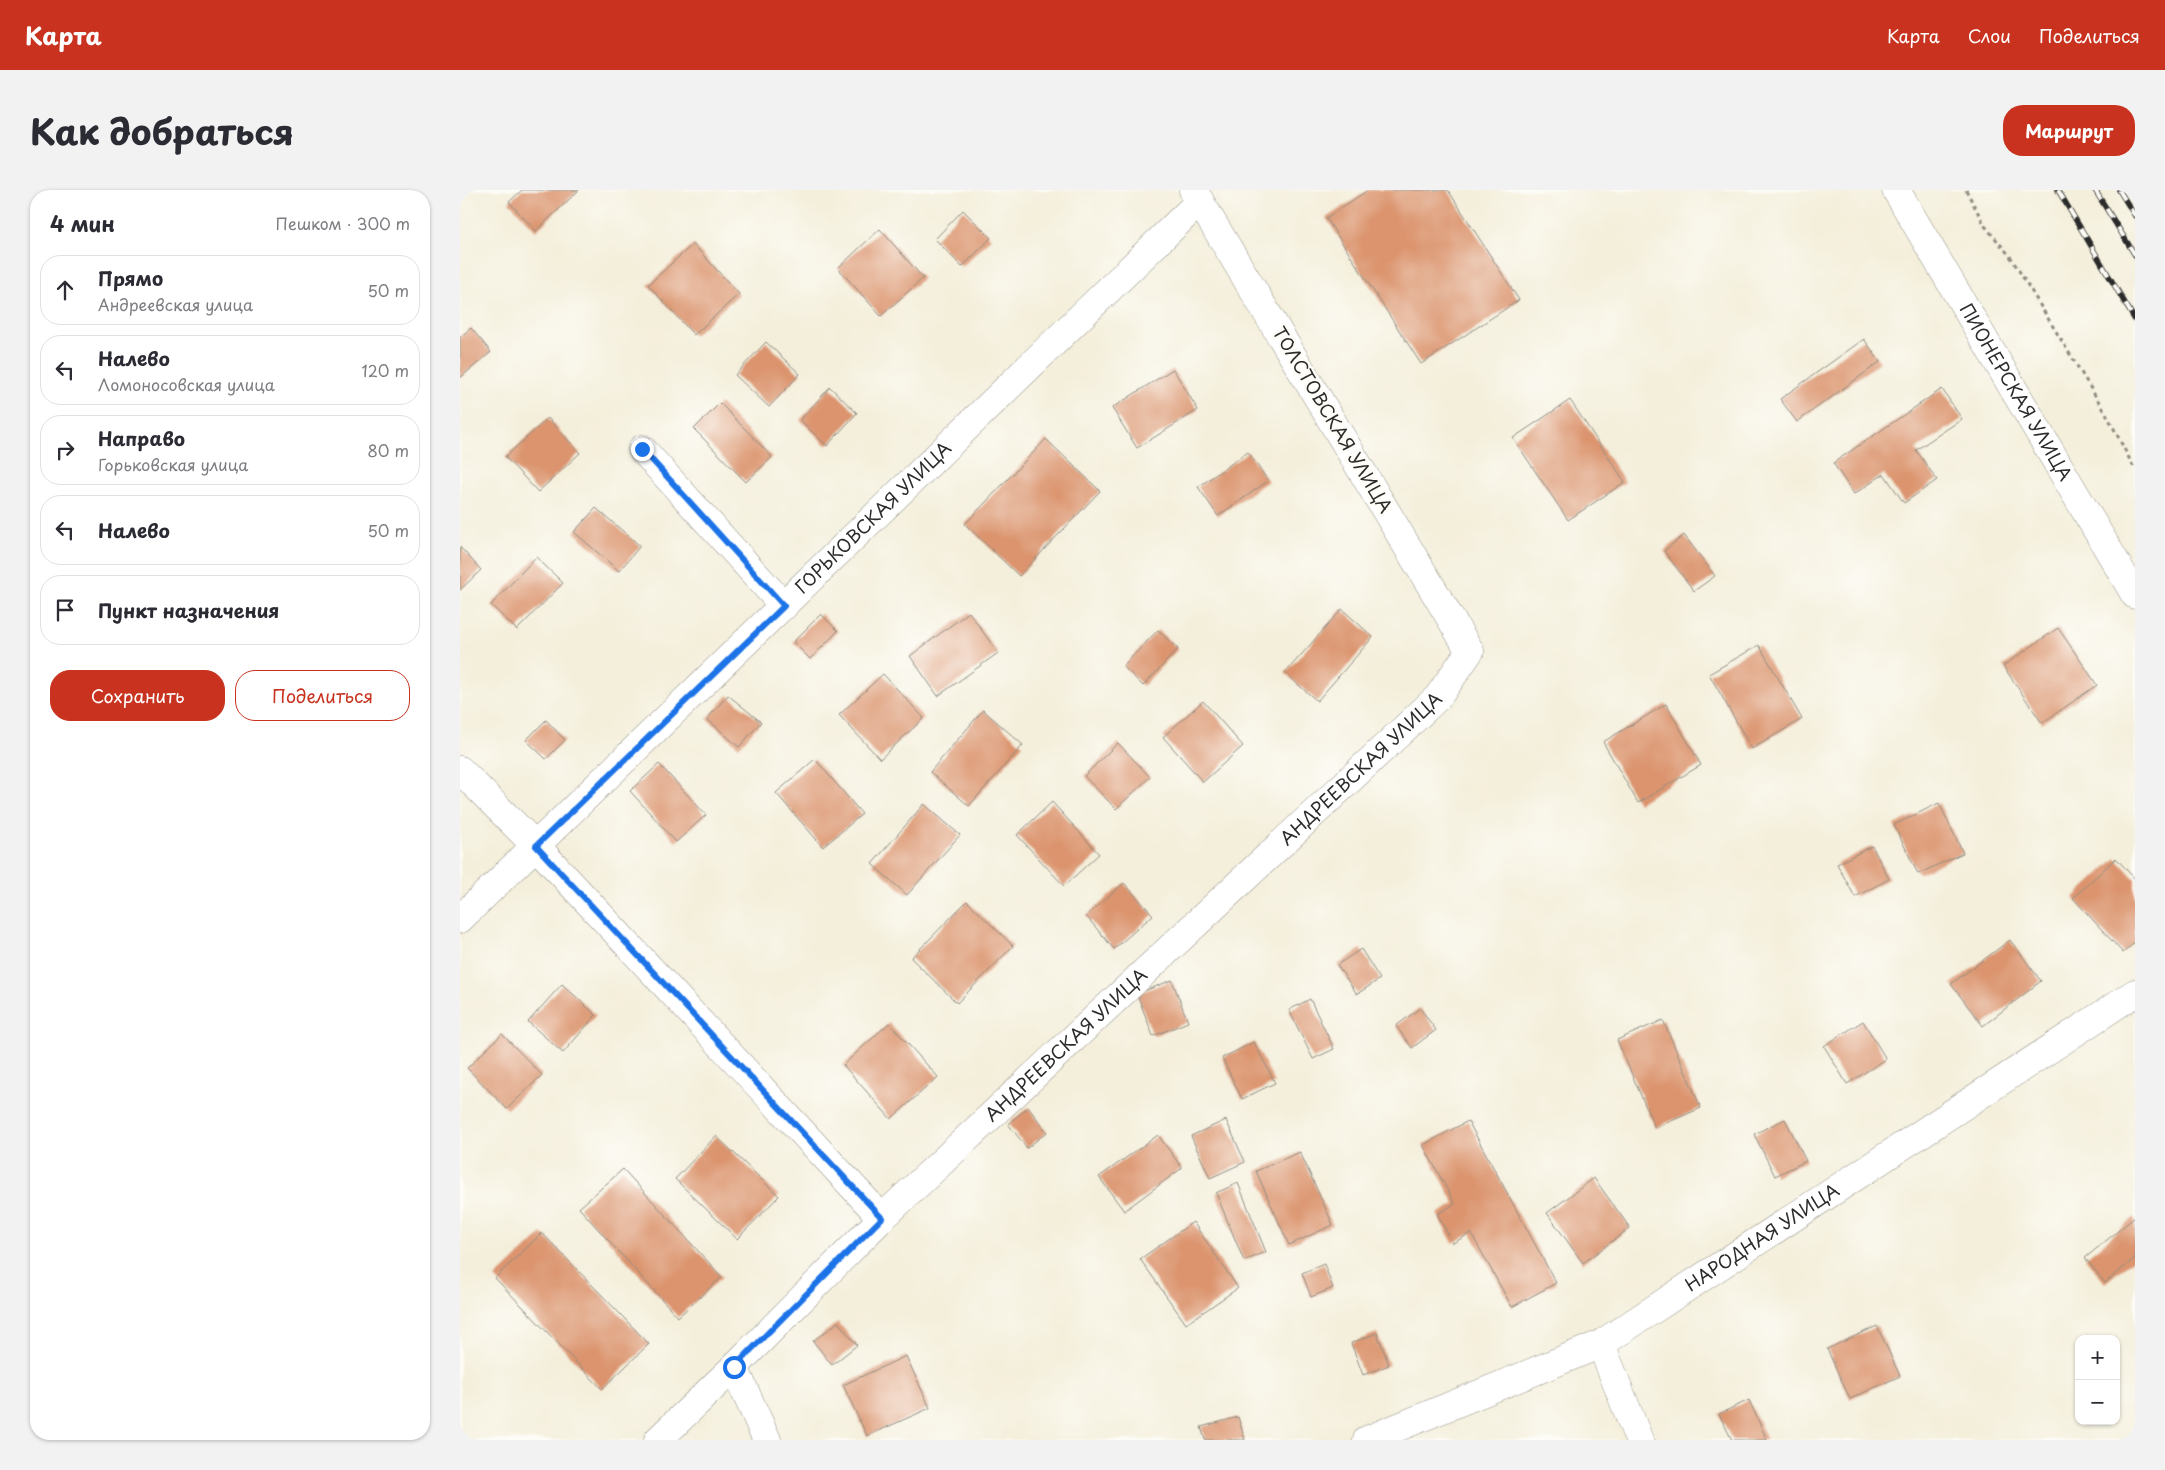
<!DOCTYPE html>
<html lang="ru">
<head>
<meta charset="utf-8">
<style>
	body { margin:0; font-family:"Playpen Sans",sans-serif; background:#f2f2f3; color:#2b2b33 }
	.controls { position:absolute; right:15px; bottom:15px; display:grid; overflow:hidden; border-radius:10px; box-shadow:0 1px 4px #0004 }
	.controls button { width:45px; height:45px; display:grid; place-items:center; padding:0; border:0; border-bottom:1px solid #e1e1e2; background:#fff; color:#2b2b33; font:25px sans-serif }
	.stop { position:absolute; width:15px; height:15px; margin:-11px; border:4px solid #1a73e8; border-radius:50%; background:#fff }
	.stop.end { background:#1a73e8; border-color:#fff; box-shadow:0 1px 5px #0008 }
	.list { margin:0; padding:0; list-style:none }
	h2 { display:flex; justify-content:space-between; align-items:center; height:65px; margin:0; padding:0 20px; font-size:21px }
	h2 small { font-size:16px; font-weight:400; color:#7c7c81 }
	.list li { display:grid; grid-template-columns:32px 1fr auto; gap:15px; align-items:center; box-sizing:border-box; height:70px; margin:0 10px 10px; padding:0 10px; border:1px solid #e1e1e2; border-radius:20px }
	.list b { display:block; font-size:19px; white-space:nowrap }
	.list p { margin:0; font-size:16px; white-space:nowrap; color:#7c7c81 }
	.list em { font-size:16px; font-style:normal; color:#7c7c81 }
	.actions { display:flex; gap:10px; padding:15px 20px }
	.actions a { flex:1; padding:11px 0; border:1px solid #c8321e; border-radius:20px; text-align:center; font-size:18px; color:#c8321e }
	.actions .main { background:#c8321e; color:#fff }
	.icon { flex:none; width:28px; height:28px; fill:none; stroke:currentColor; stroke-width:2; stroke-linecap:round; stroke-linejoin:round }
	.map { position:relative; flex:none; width:1675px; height:1250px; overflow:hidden; border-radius:20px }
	header { display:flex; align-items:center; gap:30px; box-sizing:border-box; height:70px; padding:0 25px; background:#c8321e; color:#fff }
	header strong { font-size:24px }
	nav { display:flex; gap:28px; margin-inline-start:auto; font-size:18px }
	.intro { display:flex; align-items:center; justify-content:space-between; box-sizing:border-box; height:120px; padding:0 30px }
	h1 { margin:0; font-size:35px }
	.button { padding:12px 22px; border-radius:20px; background:#c8321e; color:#fff; font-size:18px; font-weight:700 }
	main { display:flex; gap:30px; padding:0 30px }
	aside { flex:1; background:#fff; border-radius:20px; box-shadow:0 1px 4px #0004 }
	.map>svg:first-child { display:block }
	.building { fill:#db946e }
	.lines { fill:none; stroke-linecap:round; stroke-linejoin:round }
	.minor-casing { stroke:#908d83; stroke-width:29 }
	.path { stroke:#908d83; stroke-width:3; stroke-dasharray:4 4; stroke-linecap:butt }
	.minor { stroke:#fff; stroke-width:28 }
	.rail-casing { stroke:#2b2b2b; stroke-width:5.5 }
	.rail { stroke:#fdfcf7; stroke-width:4; stroke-dasharray:11; stroke-linecap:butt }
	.route { stroke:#1a73e8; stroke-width:6 }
	.labels { text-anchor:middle; stroke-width:5; stroke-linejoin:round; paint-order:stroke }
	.street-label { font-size:18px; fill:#2b2b2b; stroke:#fdfcf7 }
</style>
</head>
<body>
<header>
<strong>Карта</strong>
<nav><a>Карта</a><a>Слои</a><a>Поделиться</a></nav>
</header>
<div class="intro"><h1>Как добраться</h1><a class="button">Маршрут</a></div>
<main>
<aside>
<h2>4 мин<small>Пешком · 300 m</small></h2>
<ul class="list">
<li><svg class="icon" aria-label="ahead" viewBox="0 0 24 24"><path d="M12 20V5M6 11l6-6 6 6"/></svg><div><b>Прямо</b><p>Андреевская улица</p></div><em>50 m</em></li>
<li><svg class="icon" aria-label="left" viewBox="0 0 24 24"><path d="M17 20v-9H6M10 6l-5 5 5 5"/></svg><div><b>Налево</b><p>Ломоносовская улица</p></div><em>120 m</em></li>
<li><svg class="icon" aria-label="right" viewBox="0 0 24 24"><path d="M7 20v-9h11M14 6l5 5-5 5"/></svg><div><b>Направо</b><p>Горьковская улица</p></div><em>80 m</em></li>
<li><svg class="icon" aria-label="left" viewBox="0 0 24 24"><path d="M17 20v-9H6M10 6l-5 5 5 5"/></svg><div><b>Налево</b></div><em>50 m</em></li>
<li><svg class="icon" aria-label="arrive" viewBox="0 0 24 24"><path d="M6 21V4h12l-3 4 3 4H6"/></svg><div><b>Пункт назначения</b></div></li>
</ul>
<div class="actions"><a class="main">Сохранить</a><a>Поделиться</a></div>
</aside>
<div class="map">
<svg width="1675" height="1250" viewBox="0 0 1675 1250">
	<rect width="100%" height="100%" fill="#fdfcf7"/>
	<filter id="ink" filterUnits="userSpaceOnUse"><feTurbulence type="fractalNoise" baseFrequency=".02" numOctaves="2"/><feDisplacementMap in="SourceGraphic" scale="10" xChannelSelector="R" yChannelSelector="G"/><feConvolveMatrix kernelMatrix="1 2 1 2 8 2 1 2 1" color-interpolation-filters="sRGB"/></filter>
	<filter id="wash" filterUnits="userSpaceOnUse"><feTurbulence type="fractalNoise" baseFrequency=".0096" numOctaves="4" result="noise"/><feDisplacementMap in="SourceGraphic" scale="20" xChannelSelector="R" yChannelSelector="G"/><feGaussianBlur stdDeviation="1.12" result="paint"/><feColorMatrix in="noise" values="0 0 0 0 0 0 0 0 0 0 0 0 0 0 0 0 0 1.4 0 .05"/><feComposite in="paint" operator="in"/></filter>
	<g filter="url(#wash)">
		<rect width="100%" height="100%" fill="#f4efdb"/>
		<g id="blocks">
			<g class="building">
				<polygon points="62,0 119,0 76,41 49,12"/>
				<polygon points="908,0 988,0 1059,110 961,174 866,28"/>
				<polygon points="503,20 531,48 502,77 475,49"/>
				<polygon points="420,39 463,88 421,126 378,78"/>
				<polygon points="233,54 279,104 234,145 188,95"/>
				<polygon points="11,138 31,162 0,188 0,147"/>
				<polygon points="1404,149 1420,172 1337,232 1320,209"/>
				<polygon points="306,152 340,184 309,217 275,185"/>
				<polygon points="713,179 738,220 677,258 652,218"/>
				<polygon points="370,197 397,223 367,256 340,230"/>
				<polygon points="1482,199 1502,229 1456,260 1477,290 1444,313 1424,284 1394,304 1373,273"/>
				<polygon points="1110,210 1165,292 1108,330 1053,248"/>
				<polygon points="260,213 312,267 286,292 234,239"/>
				<polygon points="88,228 120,263 78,302 45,267"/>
				<polygon points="586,249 640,301 559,386 505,334"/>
				<polygon points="788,262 808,291 758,326 738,297"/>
				<polygon points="136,318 180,356 159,381 114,342"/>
				<polygon points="1224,345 1255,386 1234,401 1204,361"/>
				<polygon points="0,357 21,380 0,400"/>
				<polygon points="76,367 103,393 57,440 31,415"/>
				<polygon points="882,419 913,447 857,511 825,483"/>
				<polygon points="509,422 538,463 478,506 450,466"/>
				<polygon points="361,424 378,441 350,469 333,452"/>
				<polygon points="1598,438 1637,495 1582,533 1543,476"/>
				<polygon points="698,440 718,459 683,496 663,476"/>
				<polygon points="1299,455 1342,529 1292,559 1249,484"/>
				<polygon points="423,484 464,528 420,569 379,525"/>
				<polygon points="268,505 301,532 279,557 247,529"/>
				<polygon points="743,511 783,556 743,592 703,547"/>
				<polygon points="1206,514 1241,575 1178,613 1143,552"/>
				<polygon points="523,520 563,555 509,616 470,582"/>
				<polygon points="86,530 105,550 86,569 66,550"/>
				<polygon points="658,553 690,587 656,619 624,586"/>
				<polygon points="355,569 402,624 363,657 316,603"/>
				<polygon points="199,574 246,625 216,652 170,601"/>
				<polygon points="592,612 639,664 604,696 557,645"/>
				<polygon points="1479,613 1503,663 1458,684 1434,635"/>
				<polygon points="464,614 500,645 447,705 412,674"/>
				<polygon points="1412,656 1429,689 1395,707 1377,674"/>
				<polygon points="1656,668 1675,689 1675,752 1663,763 1613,708"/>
				<polygon points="664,693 693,725 654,759 626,726"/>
				<polygon points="507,711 553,756 497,813 451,768"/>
				<polygon points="1550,750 1581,791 1523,836 1491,794"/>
				<polygon points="901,759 920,789 897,804 877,775"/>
				<polygon points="712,790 728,832 693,846 677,804"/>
				<polygon points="102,794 136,825 103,863 68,832"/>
				<polygon points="850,809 874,859 853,869 829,820"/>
				<polygon points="960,818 976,840 952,858 936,836"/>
				<polygon points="1203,830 1241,918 1195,938 1157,850"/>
				<polygon points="1403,831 1426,869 1387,894 1364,856"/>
				<polygon points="429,833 478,887 431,929 383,875"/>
				<polygon points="42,844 82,885 47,919 7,878"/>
				<polygon points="794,852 815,893 782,909 762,868"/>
				<polygon points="568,917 587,942 567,958 548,934"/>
				<polygon points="1325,929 1346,971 1315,986 1294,944"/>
				<polygon points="766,930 785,972 750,988 731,946"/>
				<polygon points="1008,931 1096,1093 1052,1117 1011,1043 993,1053 977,1024 995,1014 963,955"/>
				<polygon points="698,945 722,978 664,1021 639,987"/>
				<polygon points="256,946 319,1006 277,1049 215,989"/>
				<polygon points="840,962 873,1035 829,1055 796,981"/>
				<polygon points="163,979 262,1087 218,1127 119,1018"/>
				<polygon points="1134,988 1170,1038 1123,1073 1087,1023"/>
				<polygon points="778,993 806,1062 784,1071 756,1003"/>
				<polygon points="1675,1027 1675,1068 1645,1093 1625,1068"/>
				<polygon points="733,1032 778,1098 726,1134 680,1069"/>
				<polygon points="82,1043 189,1154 142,1199 35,1088"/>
				<polygon points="864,1074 873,1098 851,1107 842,1083"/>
				<polygon points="378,1132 397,1155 372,1175 353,1151"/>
				<polygon points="1417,1136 1440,1186 1390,1209 1367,1159"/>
				<polygon points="917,1143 929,1175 903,1185 891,1153"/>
				<polygon points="446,1166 470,1218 407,1246 383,1195"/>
				<polygon points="1289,1210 1307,1250 1272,1250 1259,1224"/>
				<polygon points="778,1227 785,1250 745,1250 741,1237"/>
			</g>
		</g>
	</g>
	<g filter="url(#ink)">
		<use href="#blocks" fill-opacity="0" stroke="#908d83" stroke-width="1"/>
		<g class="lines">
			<g class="minor-casing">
				<g id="minor">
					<path id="s1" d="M1436,0L1675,405"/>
					<polyline points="182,259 324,416"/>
					<polyline points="0,580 76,656 422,1028"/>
					<path id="s2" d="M0,729L740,11"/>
					<polyline points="1141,1154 1179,1250"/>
					<polyline points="274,1177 307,1250"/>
					<path id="s3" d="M198,1250L274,1177L422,1028L978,507L1010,461L733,0"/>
					<path id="s4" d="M907,1250L1141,1154L1675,803"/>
				</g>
			</g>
			<polyline class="path" points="1506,0 1525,36 1550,66 1647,225 1675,280"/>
			<use href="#minor" class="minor"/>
			<g class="rail-casing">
				<g id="rail">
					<polyline points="1598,0 1675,130"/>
					<polyline points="1635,0 1675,65"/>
					<polyline points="1659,0 1675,26"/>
				</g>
			</g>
			<use href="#rail" class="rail"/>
		</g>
	</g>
	<g class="lines" filter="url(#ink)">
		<polyline class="route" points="182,259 324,416 76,656 422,1028 274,1177"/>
	</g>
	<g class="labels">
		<g class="street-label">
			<text dy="6" stroke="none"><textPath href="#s1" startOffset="235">ПИОНЕРСКАЯ УЛИЦА</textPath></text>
			<text transform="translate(872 230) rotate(59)" y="6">ТОЛСТОВСКАЯ УЛИЦА</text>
			<text dy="6" stroke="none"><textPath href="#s2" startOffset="576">ГОРЬКОВСКАЯ УЛИЦА</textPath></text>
			<text dy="6" stroke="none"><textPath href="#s3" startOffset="972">АНДРЕЕВСКАЯ УЛИЦА</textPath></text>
			<text dy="6" stroke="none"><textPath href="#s3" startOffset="568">АНДРЕЕВСКАЯ УЛИЦА</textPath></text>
			<text dy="6" stroke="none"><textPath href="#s4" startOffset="446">НАРОДНАЯ УЛИЦА</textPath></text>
		</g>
	</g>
</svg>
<div class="controls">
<button>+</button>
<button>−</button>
</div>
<div class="stop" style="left:274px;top:1177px"></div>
<div class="stop end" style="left:182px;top:259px"></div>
</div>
</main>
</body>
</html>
